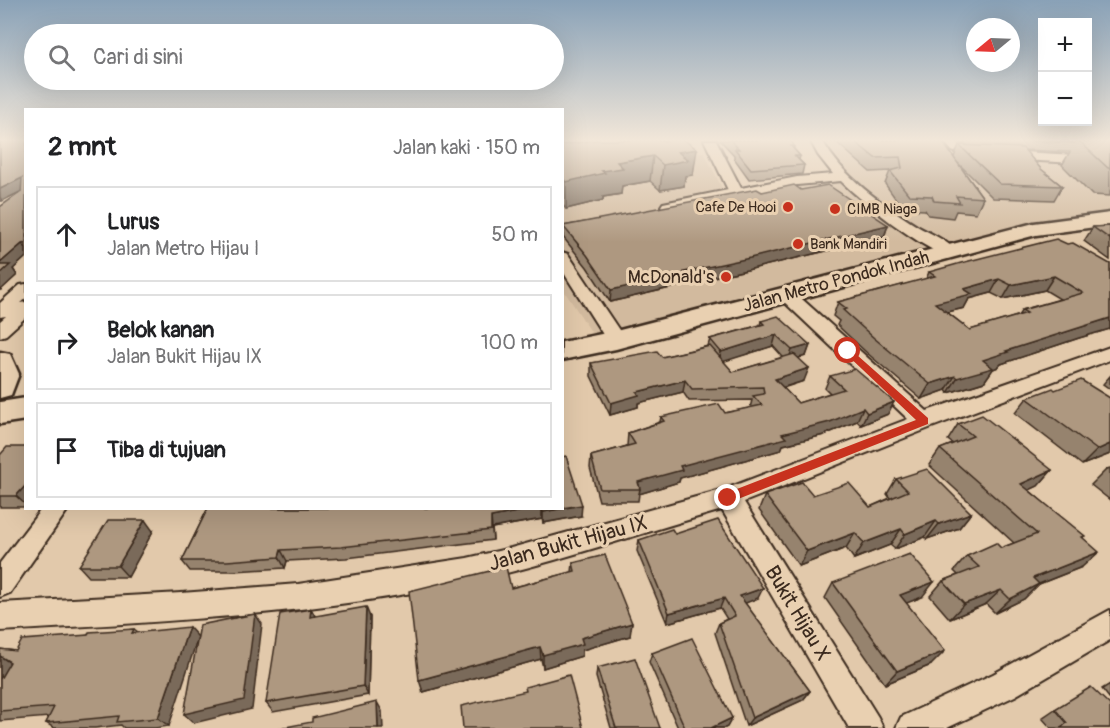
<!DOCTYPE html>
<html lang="id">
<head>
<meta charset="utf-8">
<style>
	body { margin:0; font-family:Pangolin,sans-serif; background:#f2f2f2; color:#202124 }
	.controls { position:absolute; right:18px; top:18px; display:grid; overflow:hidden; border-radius:0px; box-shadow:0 6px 24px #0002 }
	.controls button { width:54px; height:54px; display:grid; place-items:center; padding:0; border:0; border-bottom:2px solid #e0e0e0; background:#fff; color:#202124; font:30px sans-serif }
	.compass { position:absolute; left:966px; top:18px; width:54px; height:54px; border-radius:50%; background:#fff; box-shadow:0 6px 24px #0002; rotate:251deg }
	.stop { position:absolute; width:18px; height:18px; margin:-14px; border:4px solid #c8321e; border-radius:50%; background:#fff }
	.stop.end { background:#c8321e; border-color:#fff; box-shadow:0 2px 6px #0008 }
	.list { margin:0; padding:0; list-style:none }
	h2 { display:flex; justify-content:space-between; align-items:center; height:78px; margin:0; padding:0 24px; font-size:26px }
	h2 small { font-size:20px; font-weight:400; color:#757577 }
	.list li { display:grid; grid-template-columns:39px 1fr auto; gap:18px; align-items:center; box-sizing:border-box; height:96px; margin:0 12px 12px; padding:0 12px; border:2px solid #e0e0e0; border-radius:0px }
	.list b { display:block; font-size:22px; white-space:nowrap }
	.list p { margin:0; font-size:20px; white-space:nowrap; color:#757577 }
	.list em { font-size:20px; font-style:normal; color:#757577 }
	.icon { flex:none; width:33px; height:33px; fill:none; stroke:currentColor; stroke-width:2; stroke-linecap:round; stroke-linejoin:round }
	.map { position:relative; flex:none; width:1110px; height:728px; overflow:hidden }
	.search { position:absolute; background:#fff; box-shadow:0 6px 24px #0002; left:24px; top:24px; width:540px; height:66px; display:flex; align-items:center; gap:15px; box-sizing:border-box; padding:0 21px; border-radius:33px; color:#757577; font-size:22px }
	.panel { position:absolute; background:#fff; box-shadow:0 6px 24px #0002; left:24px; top:108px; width:540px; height:402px; border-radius:0px }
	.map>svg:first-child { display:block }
	.built { fill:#d2ba9e }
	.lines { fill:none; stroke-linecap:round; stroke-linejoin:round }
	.minor-casing { stroke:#3b2a1e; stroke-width:4 }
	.highway-casing { stroke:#3b2a1e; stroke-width:5 }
	.minor { fill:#e9d0b1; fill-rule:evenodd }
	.highway { fill:#e9d0b1; fill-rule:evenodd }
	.wall { fill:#96836e; stroke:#3b2a1e; stroke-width:1.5; fill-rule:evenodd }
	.shaded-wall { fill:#7a6a5a; stroke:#3b2a1e; stroke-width:1.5 }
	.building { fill:#ae9880; stroke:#3b2a1e; stroke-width:1.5; fill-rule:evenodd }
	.route { fill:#c8321e }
	.poi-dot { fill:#c8321e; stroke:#e9d0b1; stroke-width:2 }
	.labels { text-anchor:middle; stroke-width:6; stroke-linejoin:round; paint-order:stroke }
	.far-poi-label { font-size:15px; fill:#3b2a1e; stroke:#e9d0b1; text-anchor:start }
	.poi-label { font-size:18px; fill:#3b2a1e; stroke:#e9d0b1; text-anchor:end }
	.street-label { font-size:18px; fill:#3b2a1e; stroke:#e9d0b1 }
	.near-street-label { font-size:21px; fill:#3b2a1e; stroke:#e9d0b1 }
</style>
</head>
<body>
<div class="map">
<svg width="1110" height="728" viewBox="0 0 1110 728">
	<rect width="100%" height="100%" fill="#e2c9ab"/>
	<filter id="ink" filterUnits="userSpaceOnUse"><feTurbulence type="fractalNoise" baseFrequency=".0167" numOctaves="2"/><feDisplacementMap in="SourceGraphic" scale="12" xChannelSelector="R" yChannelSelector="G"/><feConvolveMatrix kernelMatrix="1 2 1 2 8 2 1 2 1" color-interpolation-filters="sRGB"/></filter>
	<g filter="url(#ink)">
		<polygon class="built" points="824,140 936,140 950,155 1110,163 1110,225 1093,224 928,263 601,347 563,289 562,163 629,155 704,152 722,188 728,189 847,170"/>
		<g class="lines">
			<g class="minor-casing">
				<g id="minor">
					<path d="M704,140H716L741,188L797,177L833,174L818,155L810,140H822C843,178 881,203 917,226C929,233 947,240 956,251L948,256C922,249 861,201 841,181L797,185L668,210L663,209L661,206L663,203L728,190Z"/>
					<polygon points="943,140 955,140 960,145 972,149 1110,157 1110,165 970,157 952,151"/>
					<polygon points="562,252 568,254 623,336 625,340 623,344 609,344 562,270"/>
					<polygon points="26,284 26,298 20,303 26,302 26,317 6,335 0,337 0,321 6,316 0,317 0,303 20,285"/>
					<path d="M787,290L793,291L927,411L1110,347V360L932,427L744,502L878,717L883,728H849L722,510C638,534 554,563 469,582C315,615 157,622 0,631V603L181,593L298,584L467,558L511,548L725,489L908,419L781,299L778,295L781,291Z"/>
					<polygon points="42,508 69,508 10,593 0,597 0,563"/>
					<polygon points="1110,610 1110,640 1015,696 947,728 896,728 901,717 993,674"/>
				</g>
			</g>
			<g class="highway-casing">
				<g id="highway">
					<polygon points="1110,213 1110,225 1036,235 616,349 562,360 562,342 616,331 1034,223"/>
					<polygon points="0,352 10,354 19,374 11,395 0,398"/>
					<polygon points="26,398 26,420 0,424 0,402"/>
				</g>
			</g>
			<use href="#minor" class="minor"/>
			<use href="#highway" class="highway"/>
		</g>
		<g class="wall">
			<polygon points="26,140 26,257 13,269 17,275 0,290 0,207 21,192 21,191 2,201 0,201 0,143"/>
			<polygon points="664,140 693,175 685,176 684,186 660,190 650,181 622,186 621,194 603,197 603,200 566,209 562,205 562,145"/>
			<polygon points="720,140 791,140 794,146 794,149 800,156 799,160 804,165 802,174 749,179 734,158 734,155"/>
			<polygon points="834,140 940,140 954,157 959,145 969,146 961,143 958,140 1110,140 1110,196 1092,195 1062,165 1070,152 1024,150 1041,169 1062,186 1054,200 993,198 958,163 983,198 976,213 956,211 953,218 928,215 925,210 903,209 885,184 890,171 870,172"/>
			<polygon points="801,190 888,225 884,237 747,270 684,283 683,285 610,302 587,267 563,237 563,226 762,192"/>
			<polygon points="1110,226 1110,260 1084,241 1093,227"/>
			<path d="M1110,264V329L1079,338L1001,364L998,367L993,369L984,382L948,393L946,390L921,399L867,353L837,325L839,321L833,316L838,302L926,279L929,272ZM1045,290L1060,299L1022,310L1018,316L970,330L947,312L964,308L969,299L991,293L1003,299Z"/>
			<path d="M761,321L810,345L806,356L798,358L804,381L783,388L798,403L830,393L825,388L830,376L888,414L861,425L857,421L824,435L783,445L781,450L680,478L679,482L639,494L638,501H599L590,468L591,456L627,446L628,433L660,422L661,417L725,413L750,408L752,400L689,401L683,392L638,403V407L610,415L591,376V363L662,357L708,346L710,339L760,325ZM773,346L783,357L733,372L723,361Z"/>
			<polygon points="1110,376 1110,389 1103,384"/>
			<polygon points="1027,398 1110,454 1082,465 1015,413"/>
			<polygon points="958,424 1052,470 1038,486 1029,490 1083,537 1082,567 1039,584 1024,599 995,613 986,604 950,619 930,596 943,581 958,575 954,571 967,556 1001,548 1014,543 929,465 940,449 953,444 948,440"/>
			<polygon points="26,447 26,507 0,507 0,455"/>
			<polygon points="1110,468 1110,500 1091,485 1107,469"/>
			<polygon points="896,479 971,513 959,528 927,539 925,537 895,549 890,545 854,559 846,548 799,566 759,510 765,495 813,495 870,507 890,498 887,494"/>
			<polygon points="208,508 562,508 581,516 543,523 542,519 492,528 493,540 346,558 287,561 285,568 234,571 190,571 182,561"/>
			<polygon points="153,531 128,577 89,577 79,566"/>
			<polygon points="675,534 758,598 745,603 810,691 803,700 746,726 715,633 719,623 727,619 720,608 667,623 637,551 639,540"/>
			<polygon points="573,563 630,636 582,650 582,656 543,668 541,659 423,692 511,588 572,572"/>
			<polygon points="833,583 922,597 906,603 931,665 885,684 825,598"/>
			<polygon points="311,609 315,616 370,617 368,695 273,712 266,703"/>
			<polygon points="134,629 138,632 169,726 155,728 124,728 121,725 95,728 54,728 46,723 49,717 0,721 0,649 16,651 88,635"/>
			<polygon points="652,653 732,718 727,727 725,728 678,728 649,662"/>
			<polygon points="597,668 660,728 611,728 596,677"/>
			<polygon points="1110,684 1110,699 1102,689"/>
			<polygon points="1055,709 1110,728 1051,728 1042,718"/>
		</g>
		<g class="shaded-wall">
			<polygon points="697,149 693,175 685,176 684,186 660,190 663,165 678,152"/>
			<polygon points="653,156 650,181 622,186 621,194 603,197 603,200 566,209 566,182 617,162"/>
			<polygon points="22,178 26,189 2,201 0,197 0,189"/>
			<polygon points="888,225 884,237 747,270 684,283 683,285 610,302 611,290 684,272"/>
			<polygon points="22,244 26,248 26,257 13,269 17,275 1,290 0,289 0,263"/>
			<polygon points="1054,276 1045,290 1003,299 1011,285"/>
			<polygon points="999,279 991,293 969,299 964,308 927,317 935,303 964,289"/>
			<polygon points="1110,318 1110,329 1079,338 1001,364 998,367 993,369 984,382 948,393 957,378 983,360 1006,351"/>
			<polygon points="776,335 773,346 719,363 721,352"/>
			<polygon points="810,345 806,356 788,361 792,350"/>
			<polygon points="809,368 804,381 771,391 775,379"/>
			<polygon points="955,376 946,390 921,399 930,384"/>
			<polygon points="685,380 683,392 638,403 638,407 610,415 611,403 637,392"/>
			<polygon points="894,402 888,414 861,425 867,413"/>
			<polygon points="863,408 857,421 824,435 783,445 781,450 680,478 679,482 639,494 640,489 638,482 680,466"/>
			<polygon points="1110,444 1110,454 1082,465 1097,450"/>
			<polygon points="1052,470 1038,486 1008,500 1021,484"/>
			<polygon points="26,485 26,505 16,496"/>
			<polygon points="582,505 581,516 543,523 543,512"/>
			<polygon points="537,508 542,508 542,519 492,528 493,540 491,517"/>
			<polygon points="971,513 959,528 927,539 939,524"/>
			<polygon points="145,520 153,531 128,577 118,566"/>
			<polygon points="936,521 925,537 895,549 905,534"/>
			<polygon points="901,529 890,545 854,559 864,543"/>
			<polygon points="855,533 846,548 799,566 807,551"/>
			<polygon points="281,550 287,561 285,568 279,557"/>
			<polygon points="1099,552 1082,567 1039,584 1024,599 995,613 1033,578"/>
			<polygon points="934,582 922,597 889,610 900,595"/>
			<polygon points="763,588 758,598 736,607 740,596"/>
			<polygon points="1001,590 986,604 950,619 964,604"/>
			<polygon points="724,598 720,608 667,623 669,613"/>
			<polygon points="366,607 370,617 368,695 363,686"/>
			<polygon points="311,609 317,619 310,617"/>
			<polygon points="255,614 262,624 252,709 194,723 184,714"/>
			<polygon points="632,623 630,636 582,650 582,656 543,668 543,655 581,638"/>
			<polygon points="189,627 198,637 169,726 158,718"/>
			<polygon points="540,647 541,659 423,692 419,680"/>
			<polygon points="945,651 931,665 885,684 897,671"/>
			<polygon points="0,656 13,665 0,684"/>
			<polygon points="810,691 803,700 746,726 752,718"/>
			<polygon points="377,702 382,711 383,728 378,728"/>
			<polygon points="732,718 727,727 725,728 711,728"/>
		</g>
		<g class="building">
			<polygon points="5,140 26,140 26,243 22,244 0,263 0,207 21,192 22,178 0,189 0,143"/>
			<polygon points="596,140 664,140 664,141 674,140 684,140 697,149 678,152 688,160 663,165 653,156 617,162 623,168 602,171 605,173 566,182 562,178 562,145"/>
			<polygon points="730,140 791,140 794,146 791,146 800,156 795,156 804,165 751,169 735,149 739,149"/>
			<polygon points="853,140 940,140 944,144 983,198 956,196 960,203 934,201 932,196 909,195 890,171 902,168 900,157 875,158"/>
			<polygon points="1010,140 1077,140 1075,143"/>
			<polygon points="1078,140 1110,141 1110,168 1108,168"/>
			<polygon points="1089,140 1110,140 1110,141"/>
			<polygon points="959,145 1023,148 1041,169 1062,186 1000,184"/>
			<polygon points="794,185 801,190 828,185 888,225 750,258 684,272 685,274 611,290 587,255 563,226 757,189 762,192"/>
			<polygon points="1110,226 1110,239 1093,227"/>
			<path d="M1056,239L1067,244L1073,243L1110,264V318L1006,351L1008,352L983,360L993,368L957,378L955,376L930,384L874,338L843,310L847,309L838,302L935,276L929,272L961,263ZM1054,276L1083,293L1022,310L1027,313L970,330L935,303L972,294L964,289L999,279L1011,285Z"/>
			<polygon points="0,265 10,265 0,274"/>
			<polygon points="778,316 810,345 792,350 776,335 721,352 710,339 764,324 761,321"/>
			<polygon points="710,346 733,372 794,354 809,368 775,379 798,403 844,389 830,376 855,369 894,402 867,413 863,408 830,422 782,434 786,438 680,466 682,470 638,482 640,489 600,489 591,456 635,444 628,433 664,421 661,417 719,404 725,413 762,405 753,396 764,394 763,387 692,389 685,380 637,392 639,395 611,403 591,363 657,351 662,357"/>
			<polygon points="1081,380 1110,398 1110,444 1097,450 1027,398 1053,388 1055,390"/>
			<polygon points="982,415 1052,470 1021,484 1085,536 1082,537 1099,552 1033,578 1039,584 1010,599 1001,590 964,604 943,581 979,567 967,556 996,543 1001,548 1037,534 940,449 973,436 958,424"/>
			<polygon points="7,447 26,447 26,485 16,496 0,496 0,455"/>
			<polygon points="566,456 582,505 562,508 562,457"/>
			<polygon points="927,469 971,513 939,524 936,521 905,534 901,529 864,543 855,533 807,551 765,495 802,482 813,495 849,483 870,507 908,491 896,479"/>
			<polygon points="208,508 537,508 491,517 491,530 341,547 281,550 279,557 227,561 182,561"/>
			<polygon points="542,508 562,508 543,512"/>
			<polygon points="108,520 145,520 118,566 79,566"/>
			<polygon points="718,520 763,588 740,596 810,691 752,718 719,623 735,616 724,598 669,613 639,540 672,529 675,534"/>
			<polygon points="910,554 934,582 900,595 945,651 897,671 833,583"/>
			<polygon points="605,555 632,623 581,638 583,644 543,655 540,647 419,680 409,591 506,567 511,588 575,571 573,563"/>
			<polygon points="366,607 363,686 266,703 280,614 311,609 310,617"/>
			<polygon points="255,614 244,700 184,714 200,625"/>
			<polygon points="189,627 158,718 117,722 119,716 46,723 54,707 0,711 0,679 10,662 0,656 0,649 16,651 22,640 88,635 89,632 134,629 132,633"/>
			<polygon points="692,638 732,718 711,728 685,728 652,653"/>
			<polygon points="635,658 660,728 616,728 597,668"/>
			<polygon points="569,675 583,728 463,728 461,706 526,691 525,687"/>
			<polygon points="1091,687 1110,705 1110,728 1061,728 1067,723 1055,709"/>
			<polygon points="377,702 378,728 280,728 312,722 312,718"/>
		</g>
	</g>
	<linearGradient id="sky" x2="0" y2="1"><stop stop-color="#89a1b7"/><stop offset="0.58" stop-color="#f2e7d9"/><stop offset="1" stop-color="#f2e7d9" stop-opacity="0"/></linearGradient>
	<rect width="1110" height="242" fill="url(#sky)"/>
	<polygon class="route" points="848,347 928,418 928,424 733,501 724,501 724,494 916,420 845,353 843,351"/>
	<g class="poi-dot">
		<circle cx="788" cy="207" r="6"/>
		<circle cx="835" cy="209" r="6"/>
		<circle cx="798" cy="244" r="6"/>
		<circle cx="726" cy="277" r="6"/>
	</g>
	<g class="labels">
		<g class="far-poi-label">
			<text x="776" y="212" text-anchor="end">Cafe De Hooi</text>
			<text x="847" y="214">CIMB Niaga</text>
			<text x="810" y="249">Bank Mandiri</text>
		</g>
		<g class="poi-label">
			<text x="714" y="283">McDonald's</text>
		</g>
		<g class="street-label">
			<text transform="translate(836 281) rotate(-15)" y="6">Jalan Metro Pondok Indah</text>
		</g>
		<g class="near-street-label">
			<text transform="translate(568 543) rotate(-15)" y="7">Jalan Bukit Hijau IX</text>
			<text transform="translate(798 613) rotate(59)" y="7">Bukit Hijau X</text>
		</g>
	</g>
</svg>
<div class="controls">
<button>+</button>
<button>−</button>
</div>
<svg class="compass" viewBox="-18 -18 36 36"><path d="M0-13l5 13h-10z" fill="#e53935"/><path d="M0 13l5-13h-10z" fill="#757577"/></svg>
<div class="stop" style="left:848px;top:351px"></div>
<div class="stop end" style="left:728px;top:498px"></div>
<div class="search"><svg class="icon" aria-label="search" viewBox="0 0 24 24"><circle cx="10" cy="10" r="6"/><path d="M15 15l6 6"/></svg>Cari di sini</div>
<section class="panel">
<h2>2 mnt<small>Jalan kaki · 150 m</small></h2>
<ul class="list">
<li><svg class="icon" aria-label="ahead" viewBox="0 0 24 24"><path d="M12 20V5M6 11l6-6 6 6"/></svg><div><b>Lurus</b><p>Jalan Metro Hijau I</p></div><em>50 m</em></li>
<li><svg class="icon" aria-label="right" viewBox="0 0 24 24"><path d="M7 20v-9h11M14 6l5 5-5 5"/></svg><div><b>Belok kanan</b><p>Jalan Bukit Hijau IX</p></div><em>100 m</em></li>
<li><svg class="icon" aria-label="arrive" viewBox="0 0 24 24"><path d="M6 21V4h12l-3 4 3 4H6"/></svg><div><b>Tiba di tujuan</b></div></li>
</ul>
</section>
</div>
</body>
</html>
